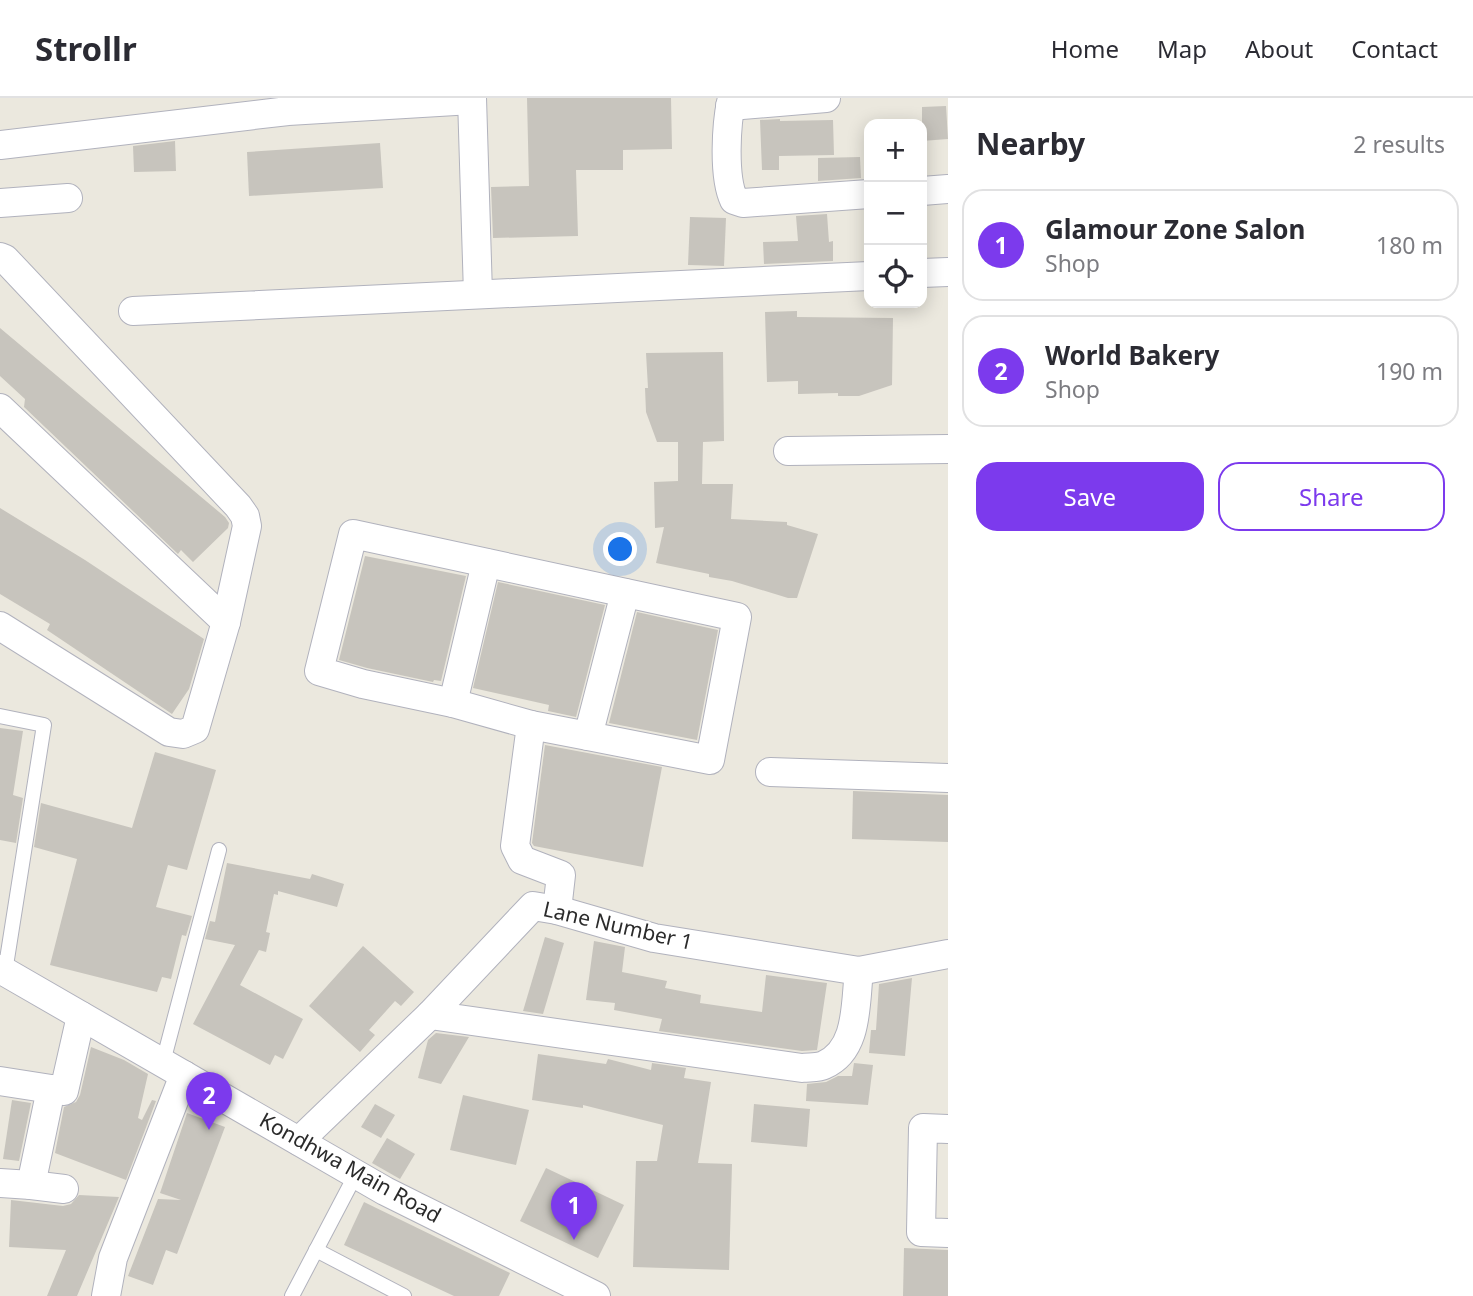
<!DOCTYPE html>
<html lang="en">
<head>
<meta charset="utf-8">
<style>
	body { margin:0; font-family:"Noto Sans",sans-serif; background:#f2f2f3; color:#2b2b33 }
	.controls { position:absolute; right:21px; top:21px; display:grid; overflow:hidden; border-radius:14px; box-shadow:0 4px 18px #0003 }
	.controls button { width:63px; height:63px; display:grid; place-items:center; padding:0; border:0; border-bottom:2px solid #e1e1e2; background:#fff; color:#2b2b33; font:35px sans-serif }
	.you { position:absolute; left:621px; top:452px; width:24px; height:24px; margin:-18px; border:5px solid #fff; border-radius:50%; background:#1a73e8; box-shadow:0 0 0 10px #1a73e833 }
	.badge { display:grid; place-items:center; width:46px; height:46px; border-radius:50%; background:#7c3aed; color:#fff; font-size:23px; font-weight:700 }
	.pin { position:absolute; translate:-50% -58px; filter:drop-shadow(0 2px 4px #0008) }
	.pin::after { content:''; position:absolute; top:37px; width:24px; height:21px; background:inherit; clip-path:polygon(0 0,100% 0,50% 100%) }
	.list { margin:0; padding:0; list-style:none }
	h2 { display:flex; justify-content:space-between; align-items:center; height:91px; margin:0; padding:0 28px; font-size:30px }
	h2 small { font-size:23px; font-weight:400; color:#7c7c81 }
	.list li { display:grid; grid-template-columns:46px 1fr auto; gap:21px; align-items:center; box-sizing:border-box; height:112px; margin:0 14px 14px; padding:0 14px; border:2px solid #e1e1e2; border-radius:21px }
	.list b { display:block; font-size:26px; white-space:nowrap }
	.list p { margin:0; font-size:23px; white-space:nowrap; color:#7c7c81 }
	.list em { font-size:23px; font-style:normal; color:#7c7c81 }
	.actions { display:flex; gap:14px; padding:21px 28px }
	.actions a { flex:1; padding:16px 0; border:2px solid #7c3aed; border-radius:21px; text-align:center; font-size:24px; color:#7c3aed }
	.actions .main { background:#7c3aed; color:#fff }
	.icon { flex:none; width:38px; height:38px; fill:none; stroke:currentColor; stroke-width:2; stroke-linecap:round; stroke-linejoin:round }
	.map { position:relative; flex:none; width:948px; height:1198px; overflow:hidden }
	header { display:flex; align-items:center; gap:42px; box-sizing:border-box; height:98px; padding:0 35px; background:#fff; border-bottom:2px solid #e1e1e2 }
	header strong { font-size:33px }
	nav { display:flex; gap:38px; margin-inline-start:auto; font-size:24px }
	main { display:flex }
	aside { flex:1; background:#fff }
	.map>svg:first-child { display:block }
	.building { fill:#c7c4bd }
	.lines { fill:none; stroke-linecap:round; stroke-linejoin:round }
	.service-casing { stroke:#b1b2bd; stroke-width:16 }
	.minor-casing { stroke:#b1b2bd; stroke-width:30 }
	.service { stroke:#fff; stroke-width:14 }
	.minor { stroke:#fff; stroke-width:28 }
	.labels { text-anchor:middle; stroke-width:5; stroke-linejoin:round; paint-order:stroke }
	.street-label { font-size:21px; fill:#2b2b2b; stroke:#fff }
</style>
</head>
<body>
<header>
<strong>Strollr</strong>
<nav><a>Home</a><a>Map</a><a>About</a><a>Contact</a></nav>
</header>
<main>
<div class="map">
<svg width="948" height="1198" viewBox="0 0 948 1198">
	<rect width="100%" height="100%" fill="#ebe8de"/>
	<g class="building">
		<polygon points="527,0 671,0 672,51 623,52 623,72 576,72 578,138 493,140 491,89 529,88"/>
		<polygon points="946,8 948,41 922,43 922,9"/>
		<polygon points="780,21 780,23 833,22 834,57 779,58 779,72 762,72 760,22"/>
		<polygon points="175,43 176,73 134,74 133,48"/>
		<polygon points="380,45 383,90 249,98 247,54"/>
		<polygon points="860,59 861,80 818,83 818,60"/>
		<polygon points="827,116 829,144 833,143 833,163 764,166 763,144 798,143 796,118"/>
		<polygon points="690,119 726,120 724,168 688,167"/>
		<polygon points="797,213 797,219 893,220 892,287 859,298 838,298 838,295 798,296 798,283 767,284 765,214"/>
		<polygon points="0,230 225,419 229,425 228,430 193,464 181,452 178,456 24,309 25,301 0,278"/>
		<polygon points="723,254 724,343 703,344 702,386 733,386 731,421 787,424 787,427 818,436 797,500 788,500 732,483 709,479 709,476 656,465 664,429 655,430 654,384 678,383 678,344 657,344 646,314 645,290 648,290 646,255"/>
		<polygon points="0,410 85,462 204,541 189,591 172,616 47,532 50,526 0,496"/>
		<polygon points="365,458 466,478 441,583 434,582 433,584 367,570 339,562"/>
		<polygon points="498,484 605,507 576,619 548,613 549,607 473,590"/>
		<polygon points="637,514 718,532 697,642 609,625"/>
		<polygon points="0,630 23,633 13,697 23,700 16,745 0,742"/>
		<polygon points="545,647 662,669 643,769 534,748 532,745"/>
		<polygon points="155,654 216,672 187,772 168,767 156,809 192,818 186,838 182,837 171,881 162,879 157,894 50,867 77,761 34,749 41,705 132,730"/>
		<polygon points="853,693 948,697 948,744 852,741"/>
		<polygon points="227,765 310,781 312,776 344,786 337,809 278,793 278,797 274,796 266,834 270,835 266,854 259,852 240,887 303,921 283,961 275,957 270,967 193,926 235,847 205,841 210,823 215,824"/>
		<polygon points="545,839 564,845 543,916 523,913"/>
		<polygon points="594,843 625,849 622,874 667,883 665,890 701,897 700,905 762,914 766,877 827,885 817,952 802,953 659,933 662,921 614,912 615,905 586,902"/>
		<polygon points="363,848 414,894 401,908 395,903 369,932 375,937 360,954 309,908"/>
		<polygon points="912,880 905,958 869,955 871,932 876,932 879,886"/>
		<polygon points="436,935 469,939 441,986 418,980 428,942"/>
		<polygon points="91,949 124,962 148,976 138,1020 142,1022 152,1002 156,1003 126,1082 55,1055 64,1009 76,1004 80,997"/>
		<polygon points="538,956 606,966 608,961 651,972 652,965 686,970 684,980 711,984 698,1065 732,1066 729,1172 633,1169 636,1063 657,1063 663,1027 583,1007 583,1010 532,1002"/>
		<polygon points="854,965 873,967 868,1007 806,1003 807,986 826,984 838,978 852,978"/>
		<polygon points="463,997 529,1012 516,1067 450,1052"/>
		<polygon points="12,1002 31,1005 19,1063 3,1061"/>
		<polygon points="375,1006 395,1017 381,1040 361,1029"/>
		<polygon points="754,1006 810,1011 807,1049 751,1044"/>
		<polygon points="187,1015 225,1029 177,1156 166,1152 153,1187 128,1178 158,1101 181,1102 160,1095"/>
		<polygon points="387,1040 415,1056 400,1081 372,1065"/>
		<polygon points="546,1070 624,1107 598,1160 520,1123"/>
		<polygon points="79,1097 119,1099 77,1198 47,1198 66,1152 9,1149 11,1102 63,1108 71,1106"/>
		<polygon points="364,1104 510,1175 499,1198 454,1198 344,1147"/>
		<polygon points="904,1150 948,1152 948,1198 903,1198"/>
	</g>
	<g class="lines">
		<g class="service-casing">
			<g id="service">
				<polyline points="0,618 44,627 5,874"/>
				<polyline points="163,964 219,752"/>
				<polyline points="316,1152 404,1198"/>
				<polyline points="292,1198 356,1076"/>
			</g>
		</g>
		<g class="minor-casing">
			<g id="minor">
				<polyline points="472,0 478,196"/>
				<path d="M732,0C726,25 723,79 734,102L743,105L869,96"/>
				<polyline points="730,8 826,0"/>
				<polyline points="0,47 288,13 472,2"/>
				<polyline points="922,93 948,91"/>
				<polyline points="0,105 68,100"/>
				<polyline points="0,159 5,161 238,408 245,418 247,428 226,524 195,631 183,636 169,634 0,528"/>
				<polyline points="922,175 948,174"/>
				<polyline points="133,213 869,178"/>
				<polyline points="0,310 226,524"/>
				<polyline points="788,353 948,351"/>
				<polyline points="453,605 486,465"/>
				<polyline points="531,627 588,638 625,495"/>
				<polyline points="770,674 948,680"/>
				<polyline points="557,812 561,777 522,762 515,748 531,627 453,605 363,586 319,573 353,436 737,519 710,662 588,638"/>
				<polyline points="0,871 385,1093 596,1198"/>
				<path d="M430,917L802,970C809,969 818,970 824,967C859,952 855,905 859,873"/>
				<polyline points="0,983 64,993 81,918"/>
				<polyline points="948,1031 923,1030 921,1134 948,1135"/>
				<polyline points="299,1043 430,917 533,808 557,812 654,840 859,873 948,856"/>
				<polyline points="0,1085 31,1087 51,991"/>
				<polyline points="31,1087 64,1091"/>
				<polyline points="106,1198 113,1160 184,977"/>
			</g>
		</g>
		<use href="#service" class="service"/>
		<use href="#minor" class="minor"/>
	</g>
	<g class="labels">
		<g class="street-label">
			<text transform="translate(618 828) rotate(13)" y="7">Lane Number 1</text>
			<text transform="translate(350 1070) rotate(29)" y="7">Kondhwa Main Road</text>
		</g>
	</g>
</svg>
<div class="controls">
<button>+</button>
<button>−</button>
<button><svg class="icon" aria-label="locate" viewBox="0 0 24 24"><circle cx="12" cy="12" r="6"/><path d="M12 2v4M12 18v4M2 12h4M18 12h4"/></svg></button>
</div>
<div class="you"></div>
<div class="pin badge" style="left:574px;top:1142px">1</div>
<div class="pin badge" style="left:209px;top:1032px">2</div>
</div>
<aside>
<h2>Nearby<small>2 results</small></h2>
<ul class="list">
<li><span class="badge">1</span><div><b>Glamour Zone Salon</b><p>Shop</p></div><em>180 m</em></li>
<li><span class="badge">2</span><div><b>World Bakery</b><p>Shop</p></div><em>190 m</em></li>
</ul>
<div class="actions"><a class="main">Save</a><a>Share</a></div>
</aside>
</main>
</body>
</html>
